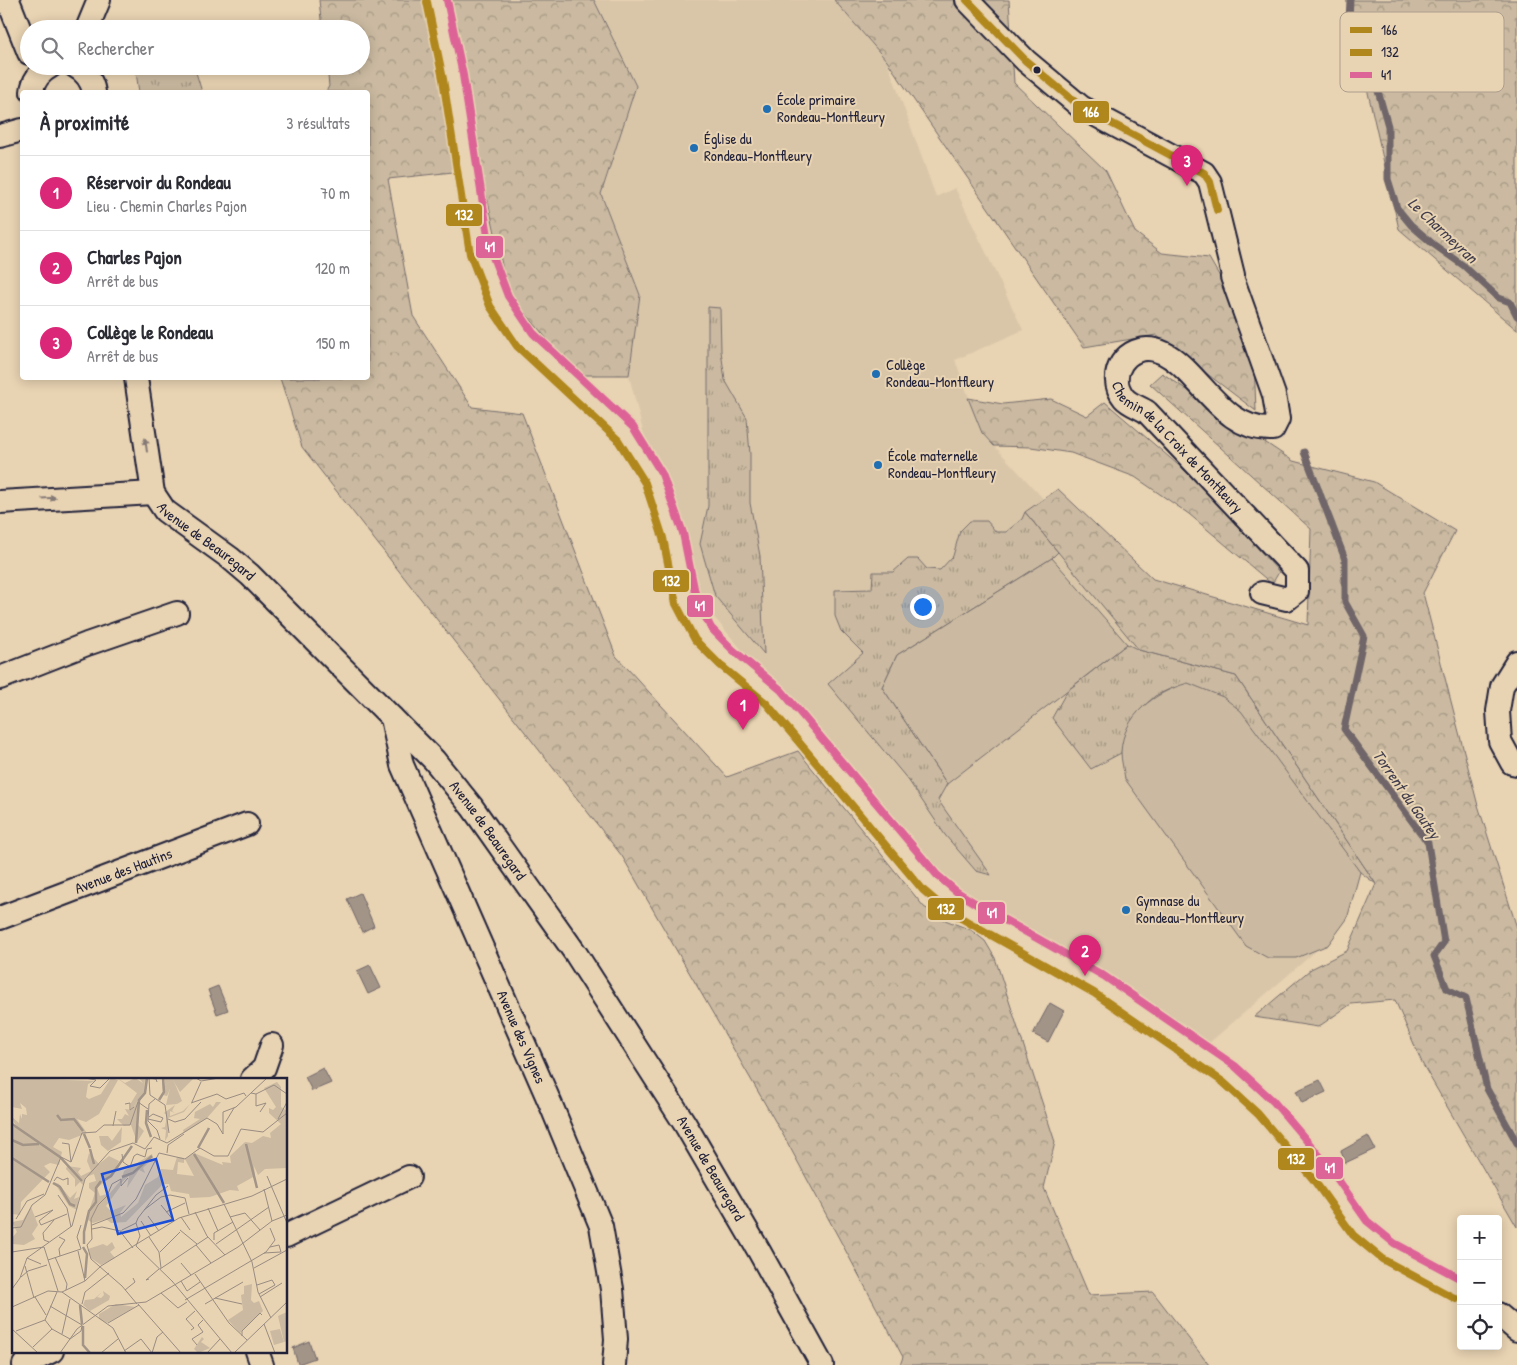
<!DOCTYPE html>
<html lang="fr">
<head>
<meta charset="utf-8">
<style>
	body { margin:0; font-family:"Patrick Hand",sans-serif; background:#f2f2f3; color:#2b2b33 }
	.controls { position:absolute; right:15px; bottom:15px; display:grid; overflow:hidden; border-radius:5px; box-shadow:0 2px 12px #0003 }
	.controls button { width:45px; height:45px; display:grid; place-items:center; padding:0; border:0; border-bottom:1px solid #e1e1e2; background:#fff; color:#2b2b33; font:25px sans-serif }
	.you { position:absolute; left:922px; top:606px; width:18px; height:18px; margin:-12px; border:4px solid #fff; border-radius:50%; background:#1a73e8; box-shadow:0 0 0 8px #1a73e833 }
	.badge { display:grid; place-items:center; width:32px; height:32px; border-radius:50%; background:#db2777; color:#fff; font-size:16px; font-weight:700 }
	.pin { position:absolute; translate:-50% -41px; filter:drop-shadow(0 1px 2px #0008) }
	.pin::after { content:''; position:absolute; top:26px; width:18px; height:15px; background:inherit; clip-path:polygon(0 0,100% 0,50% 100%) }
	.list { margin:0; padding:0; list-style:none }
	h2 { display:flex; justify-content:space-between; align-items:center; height:65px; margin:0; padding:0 20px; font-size:21px }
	h2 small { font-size:16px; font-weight:400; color:#7c7c81 }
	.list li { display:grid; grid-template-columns:32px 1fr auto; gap:15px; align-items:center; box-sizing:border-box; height:75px; padding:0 20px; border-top:1px solid #e1e1e2 }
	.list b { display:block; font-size:19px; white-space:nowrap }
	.list p { margin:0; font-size:16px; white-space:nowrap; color:#7c7c81 }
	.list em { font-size:16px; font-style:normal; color:#7c7c81 }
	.icon { flex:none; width:28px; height:28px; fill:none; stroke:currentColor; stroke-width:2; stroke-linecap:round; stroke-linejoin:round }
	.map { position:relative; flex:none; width:1517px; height:1365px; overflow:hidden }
	.search { position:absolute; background:#fff; box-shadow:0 2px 12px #0003; left:20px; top:20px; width:350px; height:55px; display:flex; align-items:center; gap:12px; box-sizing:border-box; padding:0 18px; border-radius:28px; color:#7c7c81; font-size:19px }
	.panel { position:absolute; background:#fff; box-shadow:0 2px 12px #0003; left:20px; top:90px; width:350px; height:290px; border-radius:5px }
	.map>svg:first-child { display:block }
	.built { fill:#d9c6a9 }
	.grass { fill:url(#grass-tufts); stroke:#766e6e }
	.forest { fill:url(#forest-crowns); stroke:#766e6e }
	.pitch { fill:#cbbaa1; stroke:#766e6e }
	.water { fill:#a29487; stroke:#6f6669 }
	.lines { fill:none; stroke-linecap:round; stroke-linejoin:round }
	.stream { stroke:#6f6669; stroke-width:7 }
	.minor-casing { stroke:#22223b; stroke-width:26 }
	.minor { stroke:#e8d3b2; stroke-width:22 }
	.bus-1-casing { stroke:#e8d3b2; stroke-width:11 }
	.bus-2-casing { stroke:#e8d3b2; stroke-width:11 }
	.bus-3-casing { stroke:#e8d3b2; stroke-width:11 }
	.bus-1 { stroke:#b0871d; stroke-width:8 }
	.bus-2 { stroke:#b0871d; stroke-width:8 }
	.bus-3 { stroke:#dd6497; stroke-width:8 }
	.oneway { fill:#857a76 }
	.bus-dot { fill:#22223b; stroke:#e8d3b2; stroke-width:2 }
	.poi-dot { fill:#1f6fb2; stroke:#e8d3b2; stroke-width:2 }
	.labels { text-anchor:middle; stroke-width:4; stroke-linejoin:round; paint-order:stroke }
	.poi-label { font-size:15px; fill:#22223b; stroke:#e8d3b2; text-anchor:start }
	.street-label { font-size:15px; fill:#22223b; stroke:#e8d3b2 }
	.water-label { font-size:16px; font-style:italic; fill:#423e4e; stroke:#e8d3b2 }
	.inset-river { fill:none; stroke:#a29487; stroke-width:2.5 }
	.inset-road { fill:none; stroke:#998c82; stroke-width:1 }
	.view { fill:#1d4ed8; fill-opacity:0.15; stroke:#1d4ed8; stroke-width:2.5 }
	.inset-edge { fill:none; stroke:#22223b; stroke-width:2.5 }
	.key { fill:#e8d3b2; stroke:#ad9e8e; stroke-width:1 }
	.key-label { font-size:14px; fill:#22223b }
	.line-badge { stroke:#e8d3b2; stroke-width:2 }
	.badge-label { font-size:14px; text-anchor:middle; font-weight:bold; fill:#fff }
</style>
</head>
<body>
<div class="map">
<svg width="1517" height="1365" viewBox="0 0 1517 1365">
	<defs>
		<pattern id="grass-tufts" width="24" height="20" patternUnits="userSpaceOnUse" patternTransform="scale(1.25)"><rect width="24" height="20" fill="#cbbaa1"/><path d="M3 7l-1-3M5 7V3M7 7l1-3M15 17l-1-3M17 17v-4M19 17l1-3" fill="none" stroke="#a49784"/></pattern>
		<pattern id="forest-crowns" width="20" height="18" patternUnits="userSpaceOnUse" patternTransform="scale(1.25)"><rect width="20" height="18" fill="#cbbaa1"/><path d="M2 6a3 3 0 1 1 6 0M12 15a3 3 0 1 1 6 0" fill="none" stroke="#a49784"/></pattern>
	</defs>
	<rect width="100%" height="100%" fill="#e8d3b2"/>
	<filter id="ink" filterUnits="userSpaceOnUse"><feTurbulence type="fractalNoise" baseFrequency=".02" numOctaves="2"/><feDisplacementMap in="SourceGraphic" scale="10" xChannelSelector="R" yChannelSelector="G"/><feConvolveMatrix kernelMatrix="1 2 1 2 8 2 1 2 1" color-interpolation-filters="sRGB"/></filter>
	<g filter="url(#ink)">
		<polygon class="built" points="594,0 834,0 887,61 936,197 955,188 1023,330 955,360 982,433 1241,711 1338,850 1360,872 1347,919 1328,945 1317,950 1209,1043 1094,973 975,905 929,869 707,609 692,583 664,485 643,431 629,375 640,295 601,194 636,86"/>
		<g class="grass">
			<polygon points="135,66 194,66 202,92 139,92"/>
			<polygon points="708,307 720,308 721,351 725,380 747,418 750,454 750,503 760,556 764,654 715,596 700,544 708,506"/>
			<polygon points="1025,512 1058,552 1052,558 897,655 882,687 947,784 938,800 991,875 976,871 945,835 909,781 828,684 863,653 841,631 835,616 835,590 872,589 873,572 893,572 908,559 918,559 927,569 940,570 953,556 960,531 970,521 987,521 996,532 1006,532 1022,519"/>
			<polygon points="1127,644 1139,650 1236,676 1376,884 1360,872 1174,687 1155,696 1144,706 1124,737 1121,753 1091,769 1052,718 1067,691"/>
		</g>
		<g class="forest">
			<polygon points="319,0 594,0 636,86 601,194 640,295 629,375 577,375 508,292 481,169 388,179 413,316 472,407 522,413 616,656 727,777 798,751 924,907 945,920 971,930 985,941 995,958 1055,1142 1044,1188 1089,1295 1153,1292 1209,1365 900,1365 903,1357 786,1140 622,856 302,447 280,378 368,378 368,92 326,92 329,86 327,66 361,66 361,29 322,29"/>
			<polygon points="834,0 1009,0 1014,83 1106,171 1135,232 1162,253 1209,258 1253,334 1256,411 1156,335 1084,347 887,61"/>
			<polygon points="1347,0 1517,0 1517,330 1399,229"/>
			<polygon points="1162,373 1293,461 1374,482 1455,531 1423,593 1477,802 1517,928 1517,1227 1423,1065 1395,1000 1351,1004 1318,1027 1254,1017 1311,969 1347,951 1376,884 1236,676 1139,650 1025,512 1058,489 1153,579 1308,625 1311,529 1150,384"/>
			<polygon points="968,398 1003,404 1051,399 1087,416 1105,402 1198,482 1279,572 1272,584 1189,514 1135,477 1071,453 1031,447 994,446 982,433"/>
		</g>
		<g class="pitch">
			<polygon points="1052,558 1127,644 947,784 882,687 897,655"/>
			<path d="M1188,683L1223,697L1241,711L1360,872L1347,919L1328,945L1296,958H1268L1246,946L1125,779C1124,771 1121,761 1121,752C1123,715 1155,692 1188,683Z"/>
		</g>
		<g class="water">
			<polygon points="360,893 374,926 362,932 347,899"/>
			<polygon points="370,965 381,988 368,994 357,971"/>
			<polygon points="218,986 228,1010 217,1014 208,990"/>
			<polygon points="1050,1003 1064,1011 1048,1042 1033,1034"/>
			<polygon points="323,1068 331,1083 312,1091 305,1077"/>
			<polygon points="1320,1080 1326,1092 1302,1103 1296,1091"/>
			<polygon points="1368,1136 1375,1149 1345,1163 1341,1151"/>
			<polygon points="309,1341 315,1358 298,1364 293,1348"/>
		</g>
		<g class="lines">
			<g class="stream">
				<polyline points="1350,0 1349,20 1366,49 1388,126 1388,179 1397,208 1411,225 1433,244 1464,266 1499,298 1510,302 1517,316"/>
				<polyline points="1304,452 1345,559 1345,602 1364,636 1344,729 1428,843 1444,942 1434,956 1447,989 1466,998 1487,1089 1517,1143"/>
			</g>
			<g class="minor-casing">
				<g id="minor">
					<polyline points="8,0 29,53"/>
					<polyline points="437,0 453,77 480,252 499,301 525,340 626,434 654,479 673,535 686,601 703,634 726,657 773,696 930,882 951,900 973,914 1071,968 1099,985 1229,1074 1265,1107 1321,1173 1360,1228 1388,1251 1461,1290"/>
					<path id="s1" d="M967,0L1026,61L1081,107L1204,173L1210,182L1233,275L1232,277L1274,395L1278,419L1273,429C1234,431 1212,396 1187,371C1178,362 1168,353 1155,350C1127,343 1105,375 1124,398C1129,404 1141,408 1147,412L1297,571V591L1287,599L1262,593"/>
					<polyline points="87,29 99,0"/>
					<path d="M75,66C86,72 92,81 94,92"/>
					<path d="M32,92C33,80 40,72 51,66"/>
					<polyline points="0,136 22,130"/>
					<path id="s2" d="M136,378L153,493L165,511L230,558L250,575L434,760L472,807L576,954L685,1124L759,1251L822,1365"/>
					<polyline points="0,502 153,493"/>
					<polyline points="1517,662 1502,686 1498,711 1500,741 1512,763 1517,764"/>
					<polyline points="0,678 87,644 177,613"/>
					<path id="s3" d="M392,718L402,765L551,1105L601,1226L612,1289L616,1339L614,1365"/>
					<path id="s4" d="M0,918L247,824"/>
					<polyline points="252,1079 264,1068 272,1045"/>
					<polyline points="286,1236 409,1177"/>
					<polyline points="1498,1314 1517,1330"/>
					<polyline points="257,1351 262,1365"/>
					<polyline points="24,1365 52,1351"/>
				</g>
			</g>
			<use href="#minor" class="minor"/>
			<g class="bus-1-casing">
				<polyline id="bus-1" points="967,0 1026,61 1081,107 1204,173 1210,182 1217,210"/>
			</g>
			<g class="bus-2-casing">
				<polyline id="bus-2" points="427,2 443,79 470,254 490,306 517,346 618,440 645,483 663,538 676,604 695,640 720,665 766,703 923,890 944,908 968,922 1094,993 1223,1082 1258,1114 1313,1179 1353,1235 1382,1259 1456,1299"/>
			</g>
			<g class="bus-3-casing">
				<polyline id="bus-3" points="447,0 463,75 490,249 508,296 533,333 633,427 662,474 683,533 696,598 711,628 733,650 781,690 937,875 957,892 978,905 1104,976 1235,1066 1273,1101 1329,1167 1367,1221 1394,1243 1461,1279"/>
			</g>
			<use href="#bus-1" class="bus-1"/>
			<use href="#bus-2" class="bus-2"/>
			<use href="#bus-3" class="bus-3"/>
		</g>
		<defs><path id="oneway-solid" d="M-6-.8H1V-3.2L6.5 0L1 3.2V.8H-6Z" transform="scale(1.25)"/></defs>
		<g class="oneway">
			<use href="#oneway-solid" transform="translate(146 445) rotate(-98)"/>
			<use href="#oneway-solid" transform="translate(49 498) rotate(-4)"/>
		</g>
	</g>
	<circle class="bus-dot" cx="1037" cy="70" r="4.5"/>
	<g class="poi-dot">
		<circle cx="767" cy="109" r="5"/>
		<circle cx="694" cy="148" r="5"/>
		<circle cx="876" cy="374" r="5"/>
		<circle cx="878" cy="465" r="5"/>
		<circle cx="1126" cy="910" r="5"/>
	</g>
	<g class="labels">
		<g class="poi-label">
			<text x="777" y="105">École primaire<tspan x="777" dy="17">Rondeau-Montfleury</tspan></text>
			<text x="704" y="144">Église du<tspan x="704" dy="17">Rondeau-Montfleury</tspan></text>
			<text x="886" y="370">Collège<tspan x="886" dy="17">Rondeau-Montfleury</tspan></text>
			<text x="888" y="461">École maternelle<tspan x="888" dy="17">Rondeau-Montfleury</tspan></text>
			<text x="1136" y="906">Gymnase du<tspan x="1136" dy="17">Rondeau-Montfleury</tspan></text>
		</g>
		<g class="street-label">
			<text dy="5" stroke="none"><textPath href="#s1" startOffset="860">Chemin de la Croix de Montfleury</textPath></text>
			<text dy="5" stroke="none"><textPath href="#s2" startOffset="189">Avenue de Beauregard</textPath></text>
			<text dy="5" stroke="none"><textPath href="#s2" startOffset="594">Avenue de Beauregard</textPath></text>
			<text dy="5" stroke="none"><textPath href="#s4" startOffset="132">Avenue des Hautins</textPath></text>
			<text dy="5" stroke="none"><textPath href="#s3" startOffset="345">Avenue des Vignes</textPath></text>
			<text dy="5" stroke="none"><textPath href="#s2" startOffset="999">Avenue de Beauregard</textPath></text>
		</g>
		<g class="water-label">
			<text transform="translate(1443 230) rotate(43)" y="6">Le Charmeyran</text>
			<text transform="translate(1407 794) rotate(55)" y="6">Torrent du Goutey</text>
		</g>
	</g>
	<g transform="translate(12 1078)">
		<rect width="275" height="275" fill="#e8d3b2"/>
		<path d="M105,0L113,5L123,0L131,5L127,0H133L132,15L119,32V25L125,15ZM152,0H180L181,1L168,14L161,2L153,7ZM158,10L162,16L165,26L154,27ZM100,164L103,170L98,174L103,180L89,187L79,180L76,171L91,166L95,168ZM240,206L239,222L242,225L247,223L251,233L228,255L216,242L231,232L229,217L232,216V208ZM91,213L98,218L97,222L78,233L71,227L73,222L82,221L90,214L85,219L89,220L92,217ZM104,226L123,229L95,245L87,241V236ZM190,259L192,261L189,264L198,270L186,275L182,271Z" fill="#cbbaa1"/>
		<path d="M0,0L83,3L76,6L74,19L77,21L89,16L99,0L106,2L87,36L74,44L65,41L75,55L57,62L47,60L41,69L50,74L47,87L38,85L32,88L38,94L9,124L8,137L0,136V49H4L0,39L7,45L8,36L10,41V36L15,37L14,30L8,25L10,31L0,29ZM133,0H136L134,13L128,23L126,47L132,53L125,64L119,47L112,48L105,41H110L113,36L117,38L113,31L119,32L132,15ZM150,0L153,7L161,1L170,23L165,26L158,11L155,18L151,17ZM265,4L269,9V29L275,33V90L253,91L246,97L242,88L243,98L225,108L227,113L218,112L198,119L178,120L177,116L159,113L157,106H151L114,144L99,145L94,141L81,145L74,141L83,115L77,110V105L84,103L82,96L74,99L71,107L68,104L63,109V101L54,91L55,88L69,90L66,94L69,98L79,93L75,83L77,75L87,86L97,78L107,83L100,98L85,110L88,118L98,115L109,102L108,109L94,128L99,133L114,127L108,135L109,139L126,125L133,107L146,99L149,91L161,92L165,79L172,80V85L166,84L165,96L182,98L173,81L182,75L211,87L210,84L219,85L218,78L233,64L240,65L251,58L259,60L258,55L269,46L257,35V30L261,32L264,29L252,10ZM204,24H209L195,40L172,55L171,52L188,41L182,40L183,34L198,26L201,29ZM178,26L172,34L156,40V58L153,63L154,52L149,50L153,49L155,37L152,35L163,27L160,33L163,35L158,33V38L171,33ZM110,49L109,64L96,73L89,67L87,58H96L100,63ZM140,76L141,80L131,90L133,95L127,92L115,110L117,98L108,106L112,93ZM42,104L47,106L58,120L65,113L62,121L67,119L65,132L57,128ZM19,129L26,147L20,156L23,161L12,167L1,166L0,160L5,154L0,144L11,142Z" fill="#cbbaa1"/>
		<path d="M268,251L272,264L262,267L258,253Z" fill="#cbbaa1"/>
		<path d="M275,234V263L272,264L266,238Z" fill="#cbbaa1"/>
		<path class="inset-river" d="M147,22L152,14L151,0M135,32L134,45L139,59M45,37L49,42L62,41L71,53M0,46L48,79L70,103M72,56L78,70M0,62L11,67L27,66M124,65L127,22L133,15L135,0M234,66L245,110M186,70L197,50M78,71L82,86M182,76L212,125M0,80L37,104M110,99L121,95L140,78M91,103L99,98L120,68M41,105L48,109L58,126L63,128M72,166V154L77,133L84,124V110L89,103M71,169L75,176L73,200M68,227L70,246M71,248V267L78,275"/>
		<path class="inset-road" d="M73,0L84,2L78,8L88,10L98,0M184,0L189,3L207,0M145,4L144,1L137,0L138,17L153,27L157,55M239,15L244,16L262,7L275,16M244,16V28L254,25L248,34M143,21L137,26L136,43L145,52L148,61M180,24L189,4M179,25L205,16L214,21L232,15L234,18M113,26L118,25V32L122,29M136,41L149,44L151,40L141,36L137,39M156,41L163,44L173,41L189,24M266,41L275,24M213,45L222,30M101,48L104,33M50,65L57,66L59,84M147,75L173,81L188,70L202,78H216L229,51L251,54L275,35M155,75L156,67L172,56M110,76L111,84L118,89L122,78L125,76L133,79L135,71L140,70M59,84L70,55L84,54L92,47H118L126,24L136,31M255,98L275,145M116,100L109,108V101L100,106L95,118L86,127L79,141L80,161L75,167L79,181L110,208L125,226M42,103L45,99L51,102L56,100V107M252,111L260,143M46,117L55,130L59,149M212,126L240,184L246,214L259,240M149,127L162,143M196,130L206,153M132,132L149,119L158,117L173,120L177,136M154,134L173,125M183,134L195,158L213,177M136,138L147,153M23,139L41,132L27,143L29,147L55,136M169,139L178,152M218,139L233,135L248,152M4,141L15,123L32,116M129,143L139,158M80,147L111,135L124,121L147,75M0,150L9,149L20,127L33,117L49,79L59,84M80,151L90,149L108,153M110,152L124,145M168,152L185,166M110,153H108L121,170M47,159L53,162L47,171L48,178M137,159L147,174L149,190M202,162V155L221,144M37,164L32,162L31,155L42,142M204,166L257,129M184,167L199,185M124,168L128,158L124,145L126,140L144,117L156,108M124,168L161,204M66,173L73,203M0,174L32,169L46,213M148,174L168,154M252,175L269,174L267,167L258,169M43,179L55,206L54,212M15,180L29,186M36,182L69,171L65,159L69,147M169,185L179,197M13,188L22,220M242,190L275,172M148,191L196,159M183,196L217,245L235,262M9,199L16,193L35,187M137,201L134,202L147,191M160,203L220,275M169,203L175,213L188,204M245,207L260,202L263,207L247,216M0,211L8,200L15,180L60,148L73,101L98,73L121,65L133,71L142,59L155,65L195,40L205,46L211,56V34L224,29L255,0M113,212L123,204L121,200M50,214L101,250L114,275M149,215L166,230L175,224M23,219L34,237M248,219L270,205M203,220L230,226M173,222L254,174L263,162L258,150M70,226L73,214L97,195M126,226L169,275M193,226L231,204M38,228L70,247M0,229L36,213L50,214L73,203L89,188L167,140L240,118L275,101M33,242L40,251L58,261M33,242L45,214M96,245L127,227M252,246L263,275M0,251L26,275M179,252L182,250L174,241L183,233M4,253L33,242M50,256L58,221M230,258V253L248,235L250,237M58,261L69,253L70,248M185,267L180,261L191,254L186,247L191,242M21,269L40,251M112,273L129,261L140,275M48,275L65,251L96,228L134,224L226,169L260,143L275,137M89,275L106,261M140,275L145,259L151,254M195,275L208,261M222,275L275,224"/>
		<path class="view" d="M144,81L161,142L106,156L90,96Z"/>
		<rect width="275" height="275" class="inset-edge"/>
	</g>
	<rect x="1340" y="12" width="164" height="80" rx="8" class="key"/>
	<rect x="1350" y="27" width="22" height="6" fill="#b0871d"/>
	<rect x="1350" y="49" width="22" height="7" fill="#b0871d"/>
	<rect x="1350" y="72" width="22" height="6" fill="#dd6497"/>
	<g class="key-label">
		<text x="1381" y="35">166</text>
		<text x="1381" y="57">132</text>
		<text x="1381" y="80">41</text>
	</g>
	<g class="line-badge">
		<rect x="1072" y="100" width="38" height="24" rx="5" fill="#b0871d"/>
		<rect x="445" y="203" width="38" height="24" rx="5" fill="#b0871d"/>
		<rect x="475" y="235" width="29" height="24" rx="5" fill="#dd6497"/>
		<rect x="652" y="569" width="38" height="24" rx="5" fill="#b0871d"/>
		<rect x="686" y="594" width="28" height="24" rx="5" fill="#dd6497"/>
		<rect x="927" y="897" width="38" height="24" rx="5" fill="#b0871d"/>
		<rect x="977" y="901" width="29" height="24" rx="5" fill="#dd6497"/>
		<rect x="1277" y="1147" width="38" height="24" rx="5" fill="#b0871d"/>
		<rect x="1315" y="1156" width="29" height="24" rx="5" fill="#dd6497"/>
	</g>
	<g class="badge-label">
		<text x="1091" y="117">166</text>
		<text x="464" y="220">132</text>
		<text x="490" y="252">41</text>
		<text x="671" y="586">132</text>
		<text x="700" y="611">41</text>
		<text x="946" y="914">132</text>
		<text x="992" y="918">41</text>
		<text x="1296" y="1164">132</text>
		<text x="1330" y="1173">41</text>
	</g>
</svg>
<div class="controls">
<button>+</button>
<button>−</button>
<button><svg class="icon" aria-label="locate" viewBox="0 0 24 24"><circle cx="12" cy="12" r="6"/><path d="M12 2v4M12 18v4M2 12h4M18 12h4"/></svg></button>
</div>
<div class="you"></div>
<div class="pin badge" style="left:743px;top:730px">1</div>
<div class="pin badge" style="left:1085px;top:976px">2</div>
<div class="pin badge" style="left:1187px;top:186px">3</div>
<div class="search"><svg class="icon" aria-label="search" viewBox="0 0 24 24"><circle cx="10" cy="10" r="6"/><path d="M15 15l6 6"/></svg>Rechercher</div>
<section class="panel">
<h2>À proximité<small>3 résultats</small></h2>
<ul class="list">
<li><span class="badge">1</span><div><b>Réservoir du Rondeau</b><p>Lieu · Chemin Charles Pajon</p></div><em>70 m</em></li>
<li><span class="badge">2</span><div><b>Charles Pajon</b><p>Arrêt de bus</p></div><em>120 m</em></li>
<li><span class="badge">3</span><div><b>Collège le Rondeau</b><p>Arrêt de bus</p></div><em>150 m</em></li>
</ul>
</section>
</div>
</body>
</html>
